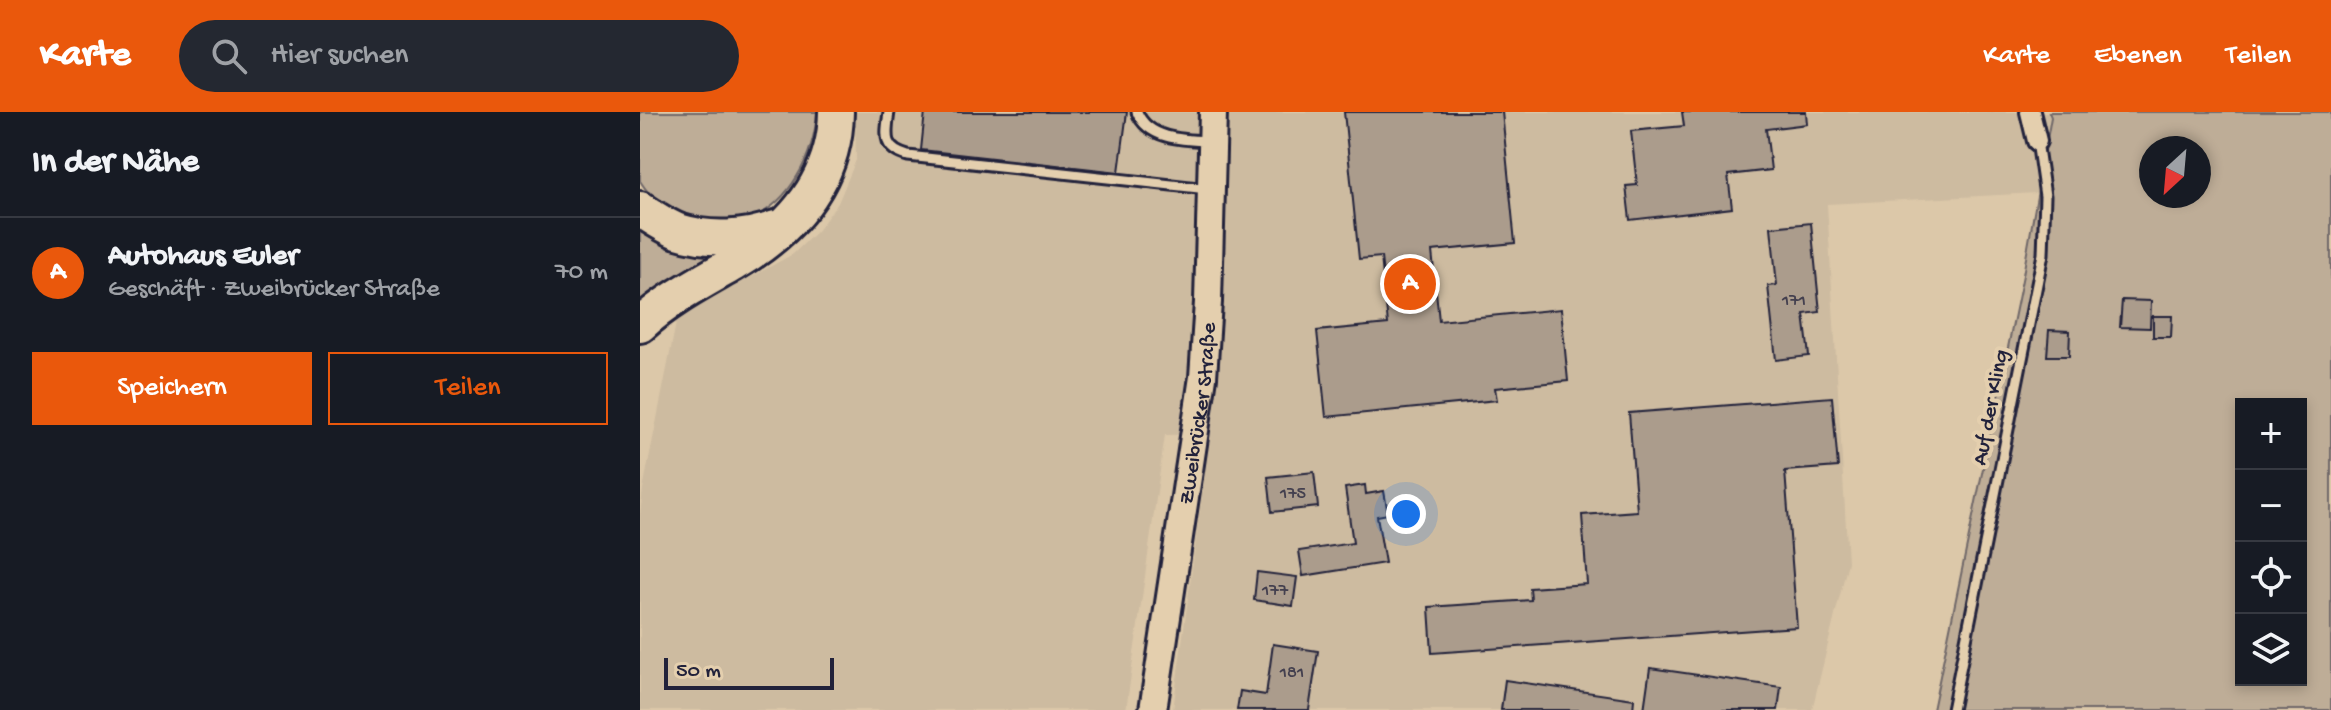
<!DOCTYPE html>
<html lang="de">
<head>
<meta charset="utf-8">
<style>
	body { margin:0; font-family:"Gochi Hand",sans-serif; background:#242831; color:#f1f3f6 }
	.controls { position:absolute; right:24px; bottom:24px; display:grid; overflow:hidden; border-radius:0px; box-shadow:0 4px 12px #0003 }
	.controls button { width:72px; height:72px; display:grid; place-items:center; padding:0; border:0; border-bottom:2px solid #363941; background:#171b24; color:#f1f3f6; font:40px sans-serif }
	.compass { position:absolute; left:1499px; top:24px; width:72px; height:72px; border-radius:50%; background:#171b24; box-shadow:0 4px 12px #0003; rotate:206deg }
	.scale { position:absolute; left:24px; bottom:20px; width:170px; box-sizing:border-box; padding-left:8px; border:4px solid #22223b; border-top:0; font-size:22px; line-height:28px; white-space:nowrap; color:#22223b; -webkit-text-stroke:6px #e4cfae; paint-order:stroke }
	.you { position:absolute; left:766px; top:402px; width:28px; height:28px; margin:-20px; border:6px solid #fff; border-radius:50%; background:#1a73e8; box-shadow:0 0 0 12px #1a73e833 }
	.badge { display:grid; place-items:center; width:52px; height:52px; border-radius:50%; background:#ea580c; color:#fff; font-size:26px; font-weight:700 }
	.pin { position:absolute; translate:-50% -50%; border:4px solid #fff; box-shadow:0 2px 8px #0006 }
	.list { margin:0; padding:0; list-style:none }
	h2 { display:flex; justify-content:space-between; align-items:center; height:104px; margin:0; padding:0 32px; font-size:34px }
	h2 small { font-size:26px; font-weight:400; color:#9ea1a6 }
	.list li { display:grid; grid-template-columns:52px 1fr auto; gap:24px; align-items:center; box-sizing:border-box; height:112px; padding:0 32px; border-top:2px solid #363941 }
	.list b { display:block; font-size:30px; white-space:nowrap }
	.list p { margin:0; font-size:26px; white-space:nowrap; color:#9ea1a6 }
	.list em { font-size:26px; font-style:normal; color:#9ea1a6 }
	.actions { display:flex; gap:16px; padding:24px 32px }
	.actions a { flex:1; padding:18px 0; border:2px solid #ea580c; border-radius:0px; text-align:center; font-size:28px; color:#ea580c }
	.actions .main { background:#ea580c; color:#fff }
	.icon { flex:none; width:44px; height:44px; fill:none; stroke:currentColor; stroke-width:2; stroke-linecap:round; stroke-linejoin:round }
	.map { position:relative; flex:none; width:1691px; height:598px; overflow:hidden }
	header { display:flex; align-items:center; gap:48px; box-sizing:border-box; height:112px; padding:0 40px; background:#ea580c; color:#fff }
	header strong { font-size:38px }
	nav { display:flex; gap:44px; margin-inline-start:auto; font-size:28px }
	.search { width:560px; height:72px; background:#242831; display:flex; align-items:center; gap:20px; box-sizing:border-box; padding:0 28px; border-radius:44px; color:#9ea1a6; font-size:30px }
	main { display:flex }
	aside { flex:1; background:#171b24 }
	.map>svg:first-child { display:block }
	.built { fill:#cdbba0 }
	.green { fill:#bead97; stroke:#706869; stroke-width:2; fill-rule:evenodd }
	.building { fill:#ab9c8c; stroke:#22223b; stroke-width:2 }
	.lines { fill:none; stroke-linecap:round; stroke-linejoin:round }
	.lane-casing { stroke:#22223b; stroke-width:15 }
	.street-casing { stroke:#22223b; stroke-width:24 }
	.secondary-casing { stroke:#22223b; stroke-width:32 }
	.highway-casing { stroke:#22223b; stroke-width:40 }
	.lane { stroke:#e4cfae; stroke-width:9 }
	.street { stroke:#e4cfae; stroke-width:18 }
	.secondary { stroke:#e4cfae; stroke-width:26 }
	.highway { stroke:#e4cfae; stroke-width:34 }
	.labels { text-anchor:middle; stroke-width:8; stroke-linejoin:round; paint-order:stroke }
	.number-label { font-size:18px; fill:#44404f }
	.street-label { font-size:22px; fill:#22223b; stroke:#e4cfae }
</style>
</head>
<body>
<header>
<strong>Karte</strong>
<div class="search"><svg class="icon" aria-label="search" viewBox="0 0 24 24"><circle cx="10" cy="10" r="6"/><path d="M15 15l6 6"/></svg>Hier suchen</div>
<nav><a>Karte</a><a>Ebenen</a><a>Teilen</a></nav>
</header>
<main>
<aside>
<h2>In der Nähe<small></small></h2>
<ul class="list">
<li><span class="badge">A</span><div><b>Autohaus Euler</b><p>Geschäft · Zweibrücker Straße</p></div><em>70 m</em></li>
</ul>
<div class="actions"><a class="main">Speichern</a><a>Teilen</a></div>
</aside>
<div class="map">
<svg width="1691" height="598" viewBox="0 0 1691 598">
	<rect width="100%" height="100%" fill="#dcc8a9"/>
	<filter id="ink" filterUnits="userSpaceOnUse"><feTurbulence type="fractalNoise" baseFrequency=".0125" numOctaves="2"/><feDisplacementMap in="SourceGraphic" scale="16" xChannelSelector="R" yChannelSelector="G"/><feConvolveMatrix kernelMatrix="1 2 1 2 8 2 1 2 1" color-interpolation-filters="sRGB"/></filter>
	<g filter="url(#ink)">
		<polygon class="built" points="215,0 1409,0 1411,5 1397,81 1187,92 1208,450 1172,598 533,598 570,322 525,323 486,598 0,598 0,403 3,377 37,206 153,142 177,119 198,91 216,48"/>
		<g class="green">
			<path d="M0,0H177C174,43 150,93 107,108C102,110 95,114 90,114C81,115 69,110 59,109C35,104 13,90 0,69Z"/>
			<path d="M1409,0H1691V598H1293L1383,163L1411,5ZM1511,36H1559V84H1511ZM1601,292H1661V568H1601Z"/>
			<path d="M0,112L88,139C54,152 25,166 0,193Z"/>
		</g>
		<g class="building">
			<polygon points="285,0 487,0 479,60 281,38"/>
			<polygon points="704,0 862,0 875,131 792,139 799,209 921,197 928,269 855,276 857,288 686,305 677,219 748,212 741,145 719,147"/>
			<polygon points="1042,0 1166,0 1167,12 1126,17 1131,58 1088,63 1092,96 990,108 986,74 997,73 991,19 1044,14"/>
			<polygon points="1171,111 1180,200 1164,202 1169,244 1136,248 1128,174 1137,173 1131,115"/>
			<polygon points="1482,188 1511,189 1510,216 1480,215"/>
			<polygon points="1513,204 1532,204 1531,225 1513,225"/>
			<polygon points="1409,218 1430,219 1429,244 1407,244"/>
			<polygon points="1192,285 1198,355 1145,359 1157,515 792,541 789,495 891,488 890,476 947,472 942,403 997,399 989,301"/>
			<polygon points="674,360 678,395 632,400 628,365"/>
			<polygon points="725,373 726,382 744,379 748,402 737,404 745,451 663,464 659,439 713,431 705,376"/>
			<polygon points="617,460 657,465 653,494 614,488"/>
			<polygon points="633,532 678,539 669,598 597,598 600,579 626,583"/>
			<polygon points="1010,556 1141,575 1138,598 1004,598"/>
			<polygon points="865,568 994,587 993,598 861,598"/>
		</g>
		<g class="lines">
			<g class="lane-casing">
				<g id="lane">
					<path d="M249,0C246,23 242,37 268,44L568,77"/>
					<path d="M497,0C508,28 545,28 571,29"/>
					<polyline points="1312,598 1403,142 1405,84 1397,29"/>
				</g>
			</g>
			<g class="street-casing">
				<polyline id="street" points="1390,0 1397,29"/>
			</g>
			<g class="secondary-casing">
				<g id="secondary">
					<path id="s1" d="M513,598L563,265L568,190L573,0"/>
				</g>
			</g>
			<g class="highway-casing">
				<g id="highway">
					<path d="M0,97C12,105 25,114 38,119C69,129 107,127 136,116"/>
					<path d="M0,213C29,187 60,171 93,152C151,118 195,70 196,0"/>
				</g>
			</g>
			<use href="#lane" class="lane"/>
			<use href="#street" class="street"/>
			<use href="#secondary" class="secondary"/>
			<use href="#highway" class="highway"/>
		</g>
	</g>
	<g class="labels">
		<g class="number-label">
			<text x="1154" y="193">171</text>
			<text x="653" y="386">175</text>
			<text x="635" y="483">177</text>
			<text x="652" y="565">181</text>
		</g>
		<g class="street-label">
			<text transform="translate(1348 295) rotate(-79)" y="8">Auf der Kling</text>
			<text dy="8" stroke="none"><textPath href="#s1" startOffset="300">Zweibrücker Straße</textPath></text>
		</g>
	</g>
</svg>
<div class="controls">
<button>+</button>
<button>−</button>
<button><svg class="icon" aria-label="locate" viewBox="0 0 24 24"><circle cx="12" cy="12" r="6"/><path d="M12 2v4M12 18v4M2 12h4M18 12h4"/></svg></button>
<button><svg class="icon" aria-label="layers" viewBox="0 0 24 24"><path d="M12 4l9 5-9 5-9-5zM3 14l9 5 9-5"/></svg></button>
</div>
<svg class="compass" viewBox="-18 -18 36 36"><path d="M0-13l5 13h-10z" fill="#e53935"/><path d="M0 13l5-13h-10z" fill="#9ea1a6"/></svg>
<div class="scale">50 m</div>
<div class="you"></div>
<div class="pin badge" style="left:770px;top:172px">A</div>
</div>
</main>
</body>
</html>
